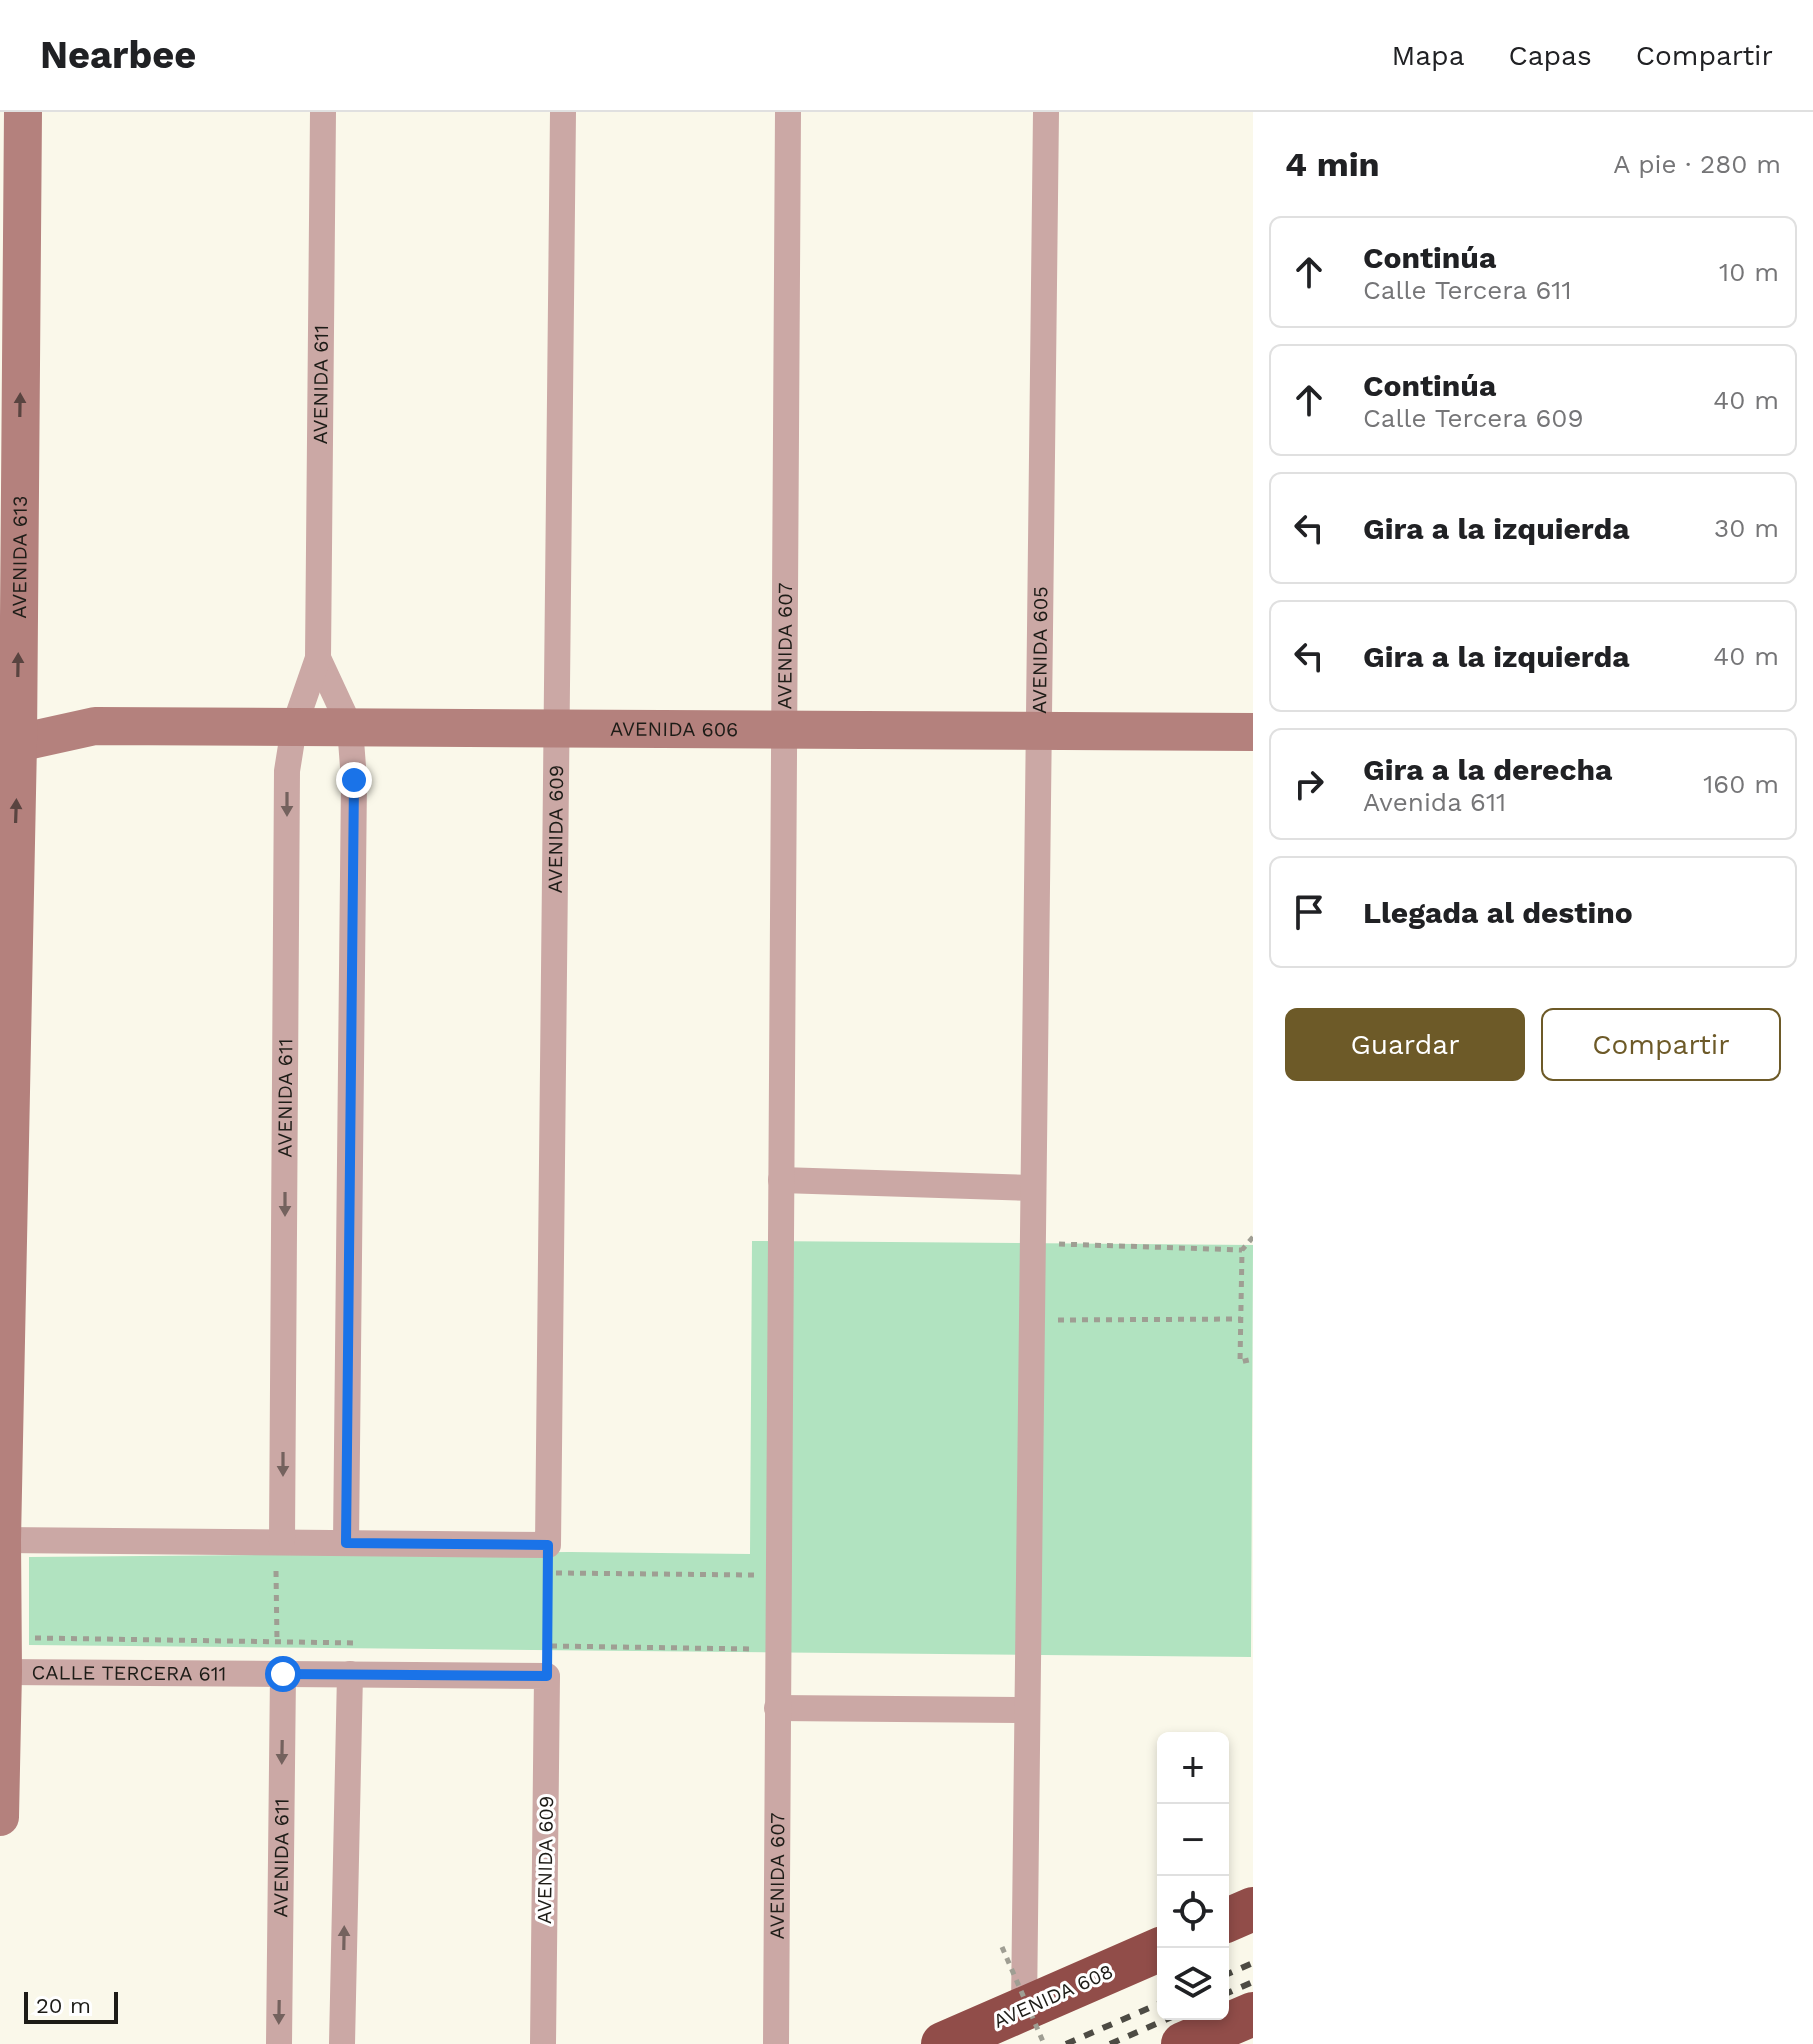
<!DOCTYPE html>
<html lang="es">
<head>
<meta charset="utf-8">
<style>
	body { margin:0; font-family:"Work Sans",sans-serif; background:#f6f6f6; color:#202124 }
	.controls { position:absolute; right:24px; bottom:24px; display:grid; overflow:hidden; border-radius:12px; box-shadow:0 4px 12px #0003 }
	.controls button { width:72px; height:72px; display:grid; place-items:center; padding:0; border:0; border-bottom:2px solid #e0e0e0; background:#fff; color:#202124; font:40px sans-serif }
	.scale { position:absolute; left:24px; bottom:20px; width:94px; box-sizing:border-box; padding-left:8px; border:4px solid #1d1c17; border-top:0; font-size:22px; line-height:28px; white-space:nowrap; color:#1d1c17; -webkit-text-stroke:6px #fff; paint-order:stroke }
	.stop { position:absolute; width:24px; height:24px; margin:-18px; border:6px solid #1a73e8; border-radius:50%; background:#fff }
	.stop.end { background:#1a73e8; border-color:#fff; box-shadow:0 2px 8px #0008 }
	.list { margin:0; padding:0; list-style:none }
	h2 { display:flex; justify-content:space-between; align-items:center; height:104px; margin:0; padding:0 32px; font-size:34px }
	h2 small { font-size:26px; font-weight:400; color:#757577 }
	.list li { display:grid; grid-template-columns:52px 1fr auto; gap:24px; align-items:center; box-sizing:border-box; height:112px; margin:0 16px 16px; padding:0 16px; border:2px solid #e0e0e0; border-radius:12px }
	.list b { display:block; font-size:30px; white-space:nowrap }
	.list p { margin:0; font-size:26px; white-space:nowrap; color:#757577 }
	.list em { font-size:26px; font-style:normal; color:#757577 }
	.actions { display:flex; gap:16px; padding:24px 32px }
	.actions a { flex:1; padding:18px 0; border:2px solid #6d5a28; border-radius:12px; text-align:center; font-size:28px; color:#6d5a28 }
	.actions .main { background:#6d5a28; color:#fff }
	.icon { flex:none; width:44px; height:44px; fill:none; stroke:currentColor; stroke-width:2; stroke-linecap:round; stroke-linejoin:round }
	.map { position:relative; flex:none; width:1253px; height:1932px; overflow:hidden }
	header { display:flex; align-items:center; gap:48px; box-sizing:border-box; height:112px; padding:0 40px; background:#fff; border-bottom:2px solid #e0e0e0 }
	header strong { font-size:38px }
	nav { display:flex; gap:44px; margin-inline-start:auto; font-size:28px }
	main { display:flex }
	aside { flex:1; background:#fff }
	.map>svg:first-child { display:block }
	.green { fill:#b1e3c0 }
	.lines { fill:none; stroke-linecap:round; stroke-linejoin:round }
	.path { stroke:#9f9e93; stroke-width:5; stroke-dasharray:6 6; stroke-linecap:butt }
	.street { stroke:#cba8a5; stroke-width:26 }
	.secondary { stroke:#b4817d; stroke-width:38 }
	.highway { stroke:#914d49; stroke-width:44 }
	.rail { stroke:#4d4b44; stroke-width:6; stroke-dasharray:10 10; stroke-linecap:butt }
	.path-bridge { stroke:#9f9e93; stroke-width:5; stroke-dasharray:6 6; stroke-linecap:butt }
	.oneway { fill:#594440 }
	.oneway2 { fill:#74625e }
	.route { stroke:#1a73e8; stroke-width:10 }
	.labels { text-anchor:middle; stroke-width:6; stroke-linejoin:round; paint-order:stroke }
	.street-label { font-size:20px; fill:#1d1c17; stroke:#fff }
</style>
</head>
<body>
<header>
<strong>Nearbee</strong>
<nav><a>Mapa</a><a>Capas</a><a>Compartir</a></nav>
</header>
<main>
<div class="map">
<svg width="1253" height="1932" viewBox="0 0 1253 1932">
	<rect width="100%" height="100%" fill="#faf8ea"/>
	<polygon class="green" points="752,1129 1253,1133 1251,1545 29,1533 29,1445 570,1440 750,1442"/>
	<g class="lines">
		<g class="path">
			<polyline points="1253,1125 1242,1138 1240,1250 1253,1247"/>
			<polyline points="1059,1132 1242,1138"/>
			<polyline points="1058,1208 1241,1207"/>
			<polyline points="276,1459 277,1530"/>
			<polyline points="556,1461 754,1463"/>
			<polyline points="35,1526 357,1531"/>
			<polyline points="551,1534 753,1537"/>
			<polyline points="547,1539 548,1461"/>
		</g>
		<g class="street">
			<polyline points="318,546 350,615 354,668 346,1431"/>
			<polyline points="781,1068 1033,1076"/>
			<path id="s1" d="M2,1428L548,1433L563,0"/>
			<path id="s2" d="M282,1430L287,659L294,615L318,546L323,0"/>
			<path id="s3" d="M3,1560L547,1564L543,1932"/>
			<polyline points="777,1596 1027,1598"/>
			<path id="s4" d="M1024,1896L1046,0"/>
			<path id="s5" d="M279,1932L283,1562"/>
			<polyline points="342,1932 350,1562"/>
			<path id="s6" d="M776,1932L788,0"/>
		</g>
		<g class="secondary">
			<path id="s7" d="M0,632L18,631L95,614L1253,620"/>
			<path id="s8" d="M0,1705L3,1560L2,1428L18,631L23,0"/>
		</g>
		<g class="highway">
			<polyline points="1223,1810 1253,1797"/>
			<polyline points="943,1932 1163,1836"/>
			<polyline points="1183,1932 1253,1902"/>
		</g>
		<g class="rail">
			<polyline points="1223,1864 1253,1851"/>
			<polyline points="1223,1883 1253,1870"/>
			<polyline points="1066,1932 1163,1890"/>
			<polyline points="1110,1932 1179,1902"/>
		</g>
		<polyline class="path-bridge" points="1002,1835 1044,1932"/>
	</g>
	<defs><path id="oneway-solid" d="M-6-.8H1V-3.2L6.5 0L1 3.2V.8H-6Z" transform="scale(2)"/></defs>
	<g class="oneway">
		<use href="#oneway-solid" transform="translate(20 293) rotate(-89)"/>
		<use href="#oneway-solid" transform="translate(18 553) rotate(-89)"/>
		<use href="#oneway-solid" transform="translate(16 699) rotate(-88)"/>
	</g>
	<g class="oneway2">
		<use href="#oneway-solid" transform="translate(287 692) rotate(90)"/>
		<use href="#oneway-solid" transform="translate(285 1092) rotate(90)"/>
		<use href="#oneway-solid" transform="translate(283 1352) rotate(90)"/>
		<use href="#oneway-solid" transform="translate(282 1640) rotate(91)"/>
		<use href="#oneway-solid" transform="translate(344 1826) rotate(-89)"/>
		<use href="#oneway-solid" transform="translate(279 1900) rotate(91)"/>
	</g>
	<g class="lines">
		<polyline class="route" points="283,1562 547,1564 548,1433 346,1431 354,668"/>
	</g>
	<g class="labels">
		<g class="street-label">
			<text dy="7" stroke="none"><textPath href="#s2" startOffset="1162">AVENIDA 611</textPath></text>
			<text dy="7" stroke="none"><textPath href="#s8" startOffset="1260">AVENIDA 613</textPath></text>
			<text dy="7" stroke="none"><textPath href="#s6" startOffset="1398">AVENIDA 607</textPath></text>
			<text dy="7" stroke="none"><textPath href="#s4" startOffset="1358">AVENIDA 605</textPath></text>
			<text dy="7" stroke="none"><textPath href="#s7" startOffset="676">AVENIDA 606</textPath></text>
			<text dy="7" stroke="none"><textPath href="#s1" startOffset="1262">AVENIDA 609</textPath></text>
			<text dy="7" stroke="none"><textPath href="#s2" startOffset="444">AVENIDA 611</textPath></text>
			<text dy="7" stroke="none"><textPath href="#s3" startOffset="126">CALLE TERCERA 611</textPath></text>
			<text dy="7" stroke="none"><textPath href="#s5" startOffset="186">AVENIDA 611</textPath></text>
			<text transform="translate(545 1748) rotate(-89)" y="7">AVENIDA 609</text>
			<text dy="7" stroke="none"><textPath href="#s6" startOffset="168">AVENIDA 607</textPath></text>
			<text transform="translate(1053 1884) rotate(-24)" y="7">AVENIDA 608</text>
		</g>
	</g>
</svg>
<div class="controls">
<button>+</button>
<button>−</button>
<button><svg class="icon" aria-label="locate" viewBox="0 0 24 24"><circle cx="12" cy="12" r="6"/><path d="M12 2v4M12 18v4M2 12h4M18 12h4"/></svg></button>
<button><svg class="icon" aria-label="layers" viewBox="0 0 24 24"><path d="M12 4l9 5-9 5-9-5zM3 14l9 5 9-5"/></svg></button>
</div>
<div class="scale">20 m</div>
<div class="stop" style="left:283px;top:1562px"></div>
<div class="stop end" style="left:354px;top:668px"></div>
</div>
<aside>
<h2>4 min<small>A pie · 280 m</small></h2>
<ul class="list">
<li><svg class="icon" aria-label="ahead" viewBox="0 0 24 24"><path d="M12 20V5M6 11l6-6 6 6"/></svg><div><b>Continúa</b><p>Calle Tercera 611</p></div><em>10 m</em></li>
<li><svg class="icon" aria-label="ahead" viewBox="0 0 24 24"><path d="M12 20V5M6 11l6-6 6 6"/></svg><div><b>Continúa</b><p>Calle Tercera 609</p></div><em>40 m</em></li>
<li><svg class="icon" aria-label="left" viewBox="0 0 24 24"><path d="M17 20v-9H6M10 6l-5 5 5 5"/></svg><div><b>Gira a la izquierda</b></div><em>30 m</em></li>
<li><svg class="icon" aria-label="left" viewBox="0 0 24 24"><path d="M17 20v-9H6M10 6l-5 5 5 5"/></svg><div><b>Gira a la izquierda</b></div><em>40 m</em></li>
<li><svg class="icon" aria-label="right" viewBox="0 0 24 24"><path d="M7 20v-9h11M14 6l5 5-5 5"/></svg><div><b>Gira a la derecha</b><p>Avenida 611</p></div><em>160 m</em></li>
<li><svg class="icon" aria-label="arrive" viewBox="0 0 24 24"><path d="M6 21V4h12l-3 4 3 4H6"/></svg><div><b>Llegada al destino</b></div></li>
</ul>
<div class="actions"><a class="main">Guardar</a><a>Compartir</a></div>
</aside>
</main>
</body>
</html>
